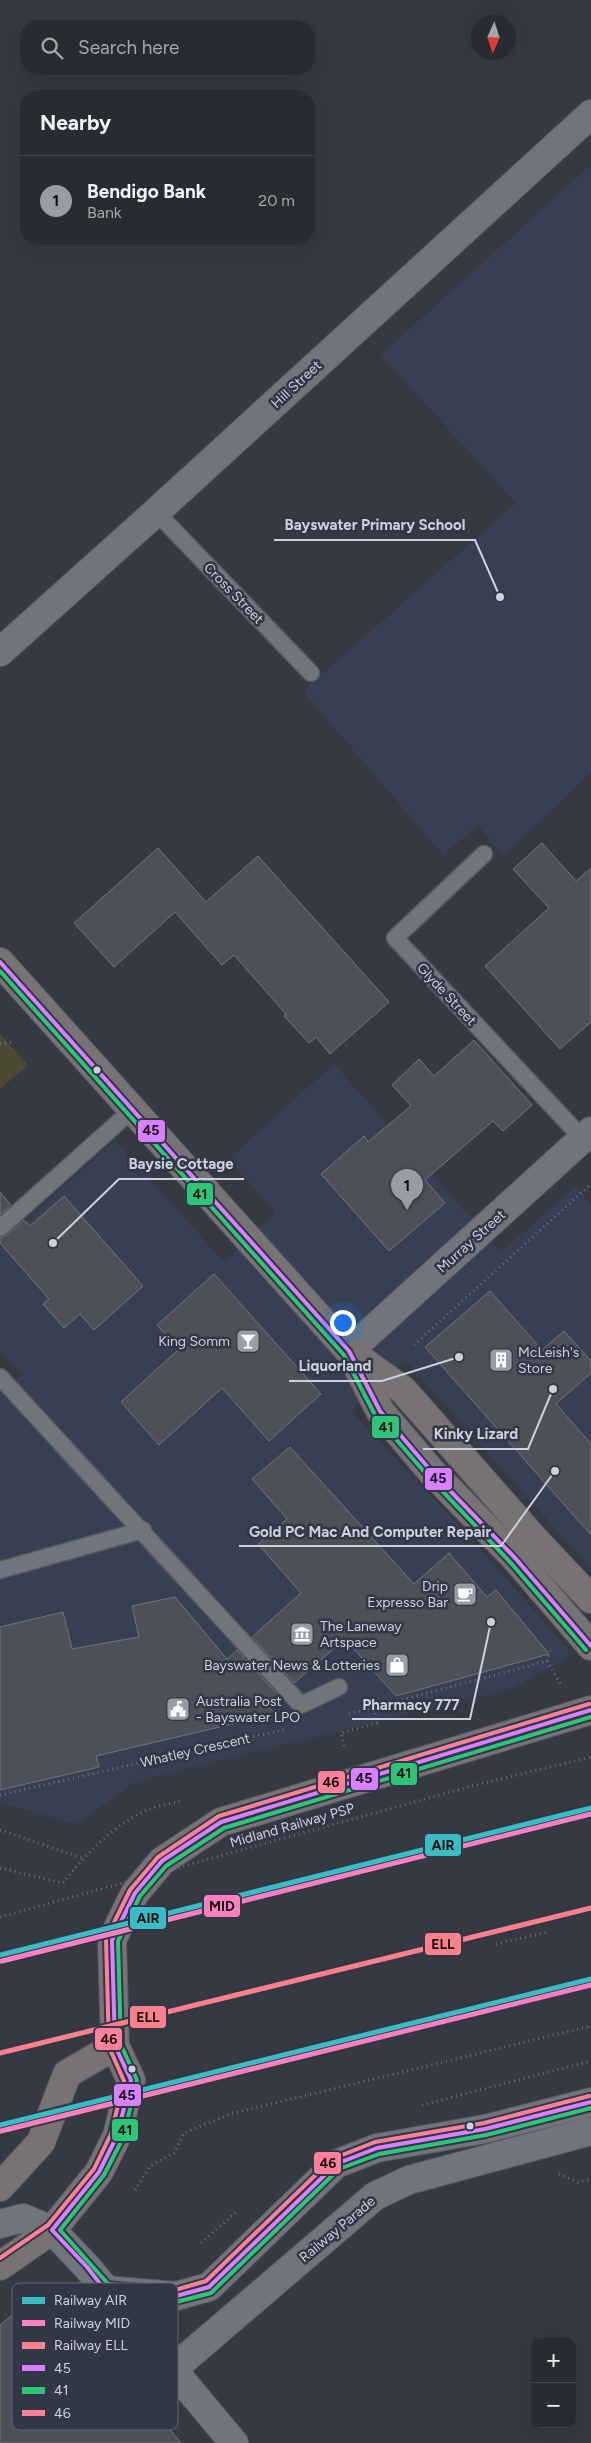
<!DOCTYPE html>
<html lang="en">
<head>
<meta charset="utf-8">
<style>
	body { margin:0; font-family:Figtree,sans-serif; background:#34373e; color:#f1f3f6 }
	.controls { position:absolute; right:15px; bottom:15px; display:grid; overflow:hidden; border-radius:10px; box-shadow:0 5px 20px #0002 }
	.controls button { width:45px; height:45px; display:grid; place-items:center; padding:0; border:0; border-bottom:1px solid #44474d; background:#282b32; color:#f1f3f6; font:25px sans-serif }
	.compass { position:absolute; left:471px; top:15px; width:45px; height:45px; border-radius:50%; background:#282b32; box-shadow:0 5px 20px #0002; rotate:183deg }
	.you { position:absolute; left:342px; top:1322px; width:18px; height:18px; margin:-12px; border:4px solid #fff; border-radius:50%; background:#1a73e8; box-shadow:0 0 0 8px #1a73e833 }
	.badge { display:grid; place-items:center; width:32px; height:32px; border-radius:50%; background:#989ca6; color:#111; font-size:16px; font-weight:700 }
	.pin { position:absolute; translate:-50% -41px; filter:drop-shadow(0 1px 2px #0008) }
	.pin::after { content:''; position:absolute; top:26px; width:18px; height:15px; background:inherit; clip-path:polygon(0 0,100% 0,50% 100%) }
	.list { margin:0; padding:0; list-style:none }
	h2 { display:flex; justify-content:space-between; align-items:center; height:65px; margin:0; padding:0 20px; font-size:21px }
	h2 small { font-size:16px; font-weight:400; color:#a5a7ac }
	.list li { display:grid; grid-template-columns:32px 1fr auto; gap:15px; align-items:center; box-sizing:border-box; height:90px; padding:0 20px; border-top:1px solid #44474d }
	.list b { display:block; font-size:19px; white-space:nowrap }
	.list p { margin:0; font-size:16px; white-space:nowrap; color:#a5a7ac }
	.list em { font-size:16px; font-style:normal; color:#a5a7ac }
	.icon { flex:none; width:28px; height:28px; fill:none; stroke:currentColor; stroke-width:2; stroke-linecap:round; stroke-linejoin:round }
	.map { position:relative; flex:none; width:591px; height:2443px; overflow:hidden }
	.search { position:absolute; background:#282b32; box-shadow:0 5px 20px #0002; left:20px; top:20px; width:295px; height:55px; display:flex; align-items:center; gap:12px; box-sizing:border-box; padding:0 18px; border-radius:20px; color:#a5a7ac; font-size:19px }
	.panel { position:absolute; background:#282b32; box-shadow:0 5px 20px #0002; left:20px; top:90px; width:295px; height:155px; border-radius:20px }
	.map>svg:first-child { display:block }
	.built { fill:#373f53 }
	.green { fill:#4a4b32 }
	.building { fill:#4d5057; stroke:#72757d }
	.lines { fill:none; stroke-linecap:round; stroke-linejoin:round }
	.service-casing { stroke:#54575f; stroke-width:19 }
	.minor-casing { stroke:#54575f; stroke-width:30 }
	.primary-casing { stroke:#54575f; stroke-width:30 }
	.path { stroke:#6c6f76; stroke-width:3; stroke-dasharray:1 4; stroke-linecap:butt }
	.service { stroke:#71747a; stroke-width:16 }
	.minor { stroke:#71747a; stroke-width:28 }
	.primary { stroke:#777273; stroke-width:28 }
	.path-bridge { stroke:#6c6f76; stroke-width:3; stroke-dasharray:1 4; stroke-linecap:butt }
	.bus-1-casing { stroke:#313747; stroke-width:8 }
	.bus-2-casing { stroke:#313747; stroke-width:8 }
	.bus-3-casing { stroke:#313747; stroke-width:8 }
	.bus-1 { stroke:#d880ff; stroke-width:4 }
	.bus-2 { stroke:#2dc577; stroke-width:4 }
	.bus-3 { stroke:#ff8098; stroke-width:4 }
	.rail-1-casing { stroke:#313747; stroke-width:9 }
	.rail-2-casing { stroke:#313747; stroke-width:9 }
	.rail-3-casing { stroke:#313747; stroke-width:9 }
	.rail-1 { stroke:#3abcc5; stroke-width:5 }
	.rail-2 { stroke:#ff80bf; stroke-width:5 }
	.rail-3 { stroke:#ff808b; stroke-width:5 }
	.bus-dot { fill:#cdd1dc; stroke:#313747; stroke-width:2 }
	.labels { text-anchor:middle; stroke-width:5; stroke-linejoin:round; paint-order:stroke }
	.street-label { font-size:14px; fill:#cdd1dc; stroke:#313747 }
	.poi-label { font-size:14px; fill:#cdd1dc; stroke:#313747; text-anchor:end }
	.key { fill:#313747; stroke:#606574; stroke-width:1 }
	.key-label { font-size:14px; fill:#cdd1dc }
	.leader { fill:none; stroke:#cdd1dc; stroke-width:2 }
	.callout-dot { fill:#cdd1dc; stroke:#313747; stroke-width:2 }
	.callout-label { font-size:15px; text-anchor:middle; font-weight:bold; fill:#cdd1dc; stroke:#313747; stroke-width:5; stroke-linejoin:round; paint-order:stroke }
	.line-badge { stroke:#313747; stroke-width:2 }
	.pale-badge-label { font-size:14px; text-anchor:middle; font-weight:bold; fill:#111 }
</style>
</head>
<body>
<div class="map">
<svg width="591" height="2443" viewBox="0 0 591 2443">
	<rect width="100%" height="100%" fill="#363942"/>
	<g class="built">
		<polygon points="591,165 591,773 503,856 478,825 443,855 303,691 516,503 381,355"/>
		<polygon points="334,1064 501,1252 576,1186 591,1204 591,1569 405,1360 351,1411 467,1534 573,1655 513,1688 135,1782 77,1824 0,1803 0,1394 22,1374 0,1351 0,1243 115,1141 224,1262 276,1213 228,1159"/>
	</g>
	<polygon class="green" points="0,1034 28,1065 0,1089"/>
	<g class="building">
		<polygon points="542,843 576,881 591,868 591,1022 560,1049 485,966 549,908 513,869"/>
		<polygon points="158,848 206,902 258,856 389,1002 330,1054 316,1037 309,1043 284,1016 286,1014 234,955 222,965 175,912 114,967 74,923"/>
		<polygon points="474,1040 532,1105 503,1131 493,1121 425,1180 445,1203 389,1251 321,1174 364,1136 368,1142 411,1106 392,1085 419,1059 434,1076"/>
		<polygon points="0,1192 11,1205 0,1215"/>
		<polygon points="64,1196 143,1286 94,1330 80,1314 64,1328 43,1304 49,1299 0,1243 0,1238 7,1235 24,1220 30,1226"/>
		<polygon points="214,1274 321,1394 269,1441 222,1388 159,1445 121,1402 179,1349 157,1325"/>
		<polygon points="490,1291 542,1350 564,1331 591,1361 591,1373 556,1404 591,1444 591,1535 425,1347"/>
		<polygon points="290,1447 414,1584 449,1553 487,1597 496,1590 549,1654 396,1696 345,1639 294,1683 252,1637 301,1593 258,1544 287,1519 252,1479"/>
		<polygon points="175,1597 227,1659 237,1650 279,1696 268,1706 275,1714 96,1756 99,1767 0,1790 0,1627 63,1612 72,1649 139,1637 132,1606"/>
		<polygon points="50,2284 181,2443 0,2443 0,2325"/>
	</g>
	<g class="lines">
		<g class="service-casing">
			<g id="service">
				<polyline points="156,512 311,673"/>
				<polyline points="484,854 395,938 583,1139"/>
				<polyline points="0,1228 132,1110"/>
				<polyline points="0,1377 301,1705 339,1687"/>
				<polyline points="0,1570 143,1530"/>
			</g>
		</g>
		<g class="minor-casing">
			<g id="minor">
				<polyline points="0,652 156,512 591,114"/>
				<polyline points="349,1351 591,1131"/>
				<polyline points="0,2224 23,2218 52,2230 87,2267 234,2443"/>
				<polyline points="105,2290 176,2296 209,2287 336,2164 377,2148 485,2129 591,2102"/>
				<polyline points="173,2369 375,2196 409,2180 591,2131"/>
			</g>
		</g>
		<g class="primary-casing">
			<g id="primary">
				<polyline points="0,962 349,1351 403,1390 536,1541 591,1599"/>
				<polyline points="351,1354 380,1411 431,1471 516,1559 591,1646"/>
				<polyline points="0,2187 41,2142 67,2074 115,2046"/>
				<polyline points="0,2266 52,2230 99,2172 117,2136 131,2080 115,2046 112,1940 135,1893 162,1861 221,1822 591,1710"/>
			</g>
		</g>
		<g class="path">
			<polyline points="0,1044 13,1042"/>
			<polyline points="414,1345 591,1184"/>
			<polyline points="547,1661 561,1685"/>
			<polyline points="349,1714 547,1661 551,1648"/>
			<polyline points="344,1746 341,1733 377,1723 374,1709"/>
			<polyline points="0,1795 287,1729"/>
			<polyline points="0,1830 82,1858"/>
			<polyline points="469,1846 523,1834"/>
			<path d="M0,1868L63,1883C85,1855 113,1825 147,1810C157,1806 169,1804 180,1801"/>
			<polyline points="496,1944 548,1932"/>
			<polyline points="422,2105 591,2061"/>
			<polyline points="559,2174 578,2182 591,2179"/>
			<polyline points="135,2190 150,2166 174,2153 184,2133 230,2114 591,2026"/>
			<polyline points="201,2243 238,2210"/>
		</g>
		<use href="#service" class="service"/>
		<use href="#minor" class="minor"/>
		<use href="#primary" class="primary"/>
		<polyline class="path-bridge" points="0,1917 472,1786 591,1757"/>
		<g class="bus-1-casing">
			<g id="bus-1">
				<polyline points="0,962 349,1351 380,1411 431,1471 516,1559 591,1646"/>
				<polyline points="105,2290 87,2267 52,2230 99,2172 117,2136 131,2080 115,2046 112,1940 135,1893 162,1861 221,1822 591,1710"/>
				<polyline points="105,2290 176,2296 209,2287 336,2164 377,2148 485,2129 591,2102"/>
			</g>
		</g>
		<g class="bus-2-casing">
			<g id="bus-2">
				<polyline points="0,971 344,1355 375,1415 427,1475 511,1563 586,1650"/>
				<polyline points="110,2286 60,2230 104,2175 123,2138 137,2080 121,2045 118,1941 140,1896 166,1866 224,1828 591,1717"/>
				<polyline points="104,2296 176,2302 211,2293 339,2169 379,2154 486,2135 591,2108"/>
			</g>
		</g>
		<g class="bus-3-casing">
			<g id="bus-3">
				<polyline points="0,2258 48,2225 94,2169 111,2134 124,2081 109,2047 106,1939 130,1890 158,1857 219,1816 589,1704"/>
				<polyline points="106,2284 175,2290 206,2281 332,2159 375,2142 484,2123 589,2096"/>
			</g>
		</g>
		<use href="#bus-1" class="bus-1"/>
		<use href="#bus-2" class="bus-2"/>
		<use href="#bus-3" class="bus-3"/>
		<g class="rail-1-casing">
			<g id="rail-1">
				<polyline points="0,1955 591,1808"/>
				<polyline points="0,2125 591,1979"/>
			</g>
		</g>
		<g class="rail-2-casing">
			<g id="rail-2">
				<polyline points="2,1961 591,1814"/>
				<polyline points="1,2131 591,1985"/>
			</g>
		</g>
		<g class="rail-3-casing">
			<polyline id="rail-3" points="0,2053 591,1908"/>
		</g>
		<use href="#rail-1" class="rail-1"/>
		<use href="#rail-2" class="rail-2"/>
		<use href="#rail-3" class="rail-3"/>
	</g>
	<defs>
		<g id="bar-square" transform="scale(1.25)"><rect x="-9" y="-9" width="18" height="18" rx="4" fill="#989ca6" stroke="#313747"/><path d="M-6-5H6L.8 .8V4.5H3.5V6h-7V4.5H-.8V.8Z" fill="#fff"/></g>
		<g id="building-square" transform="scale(1.25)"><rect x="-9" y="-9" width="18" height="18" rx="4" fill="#989ca6" stroke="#313747"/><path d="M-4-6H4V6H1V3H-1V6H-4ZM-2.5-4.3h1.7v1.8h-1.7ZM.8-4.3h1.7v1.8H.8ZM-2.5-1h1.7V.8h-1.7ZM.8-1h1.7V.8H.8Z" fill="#fff"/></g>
		<g id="cafe-square" transform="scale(1.25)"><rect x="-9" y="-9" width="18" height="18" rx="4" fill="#989ca6" stroke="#313747"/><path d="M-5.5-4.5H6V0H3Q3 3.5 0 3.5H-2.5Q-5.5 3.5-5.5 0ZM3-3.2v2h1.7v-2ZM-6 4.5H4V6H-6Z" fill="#fff"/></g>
		<g id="museum-square" transform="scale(1.25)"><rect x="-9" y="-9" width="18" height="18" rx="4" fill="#989ca6" stroke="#313747"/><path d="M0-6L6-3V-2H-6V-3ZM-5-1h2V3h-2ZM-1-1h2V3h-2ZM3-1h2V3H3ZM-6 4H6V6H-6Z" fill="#fff"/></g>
		<g id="shop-square" transform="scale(1.25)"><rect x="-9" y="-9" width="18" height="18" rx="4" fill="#989ca6" stroke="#313747"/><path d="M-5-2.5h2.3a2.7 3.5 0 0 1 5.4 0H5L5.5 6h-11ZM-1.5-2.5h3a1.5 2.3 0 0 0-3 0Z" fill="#fff"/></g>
		<g id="civic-square" transform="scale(1.25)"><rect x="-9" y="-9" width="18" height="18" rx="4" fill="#989ca6" stroke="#313747"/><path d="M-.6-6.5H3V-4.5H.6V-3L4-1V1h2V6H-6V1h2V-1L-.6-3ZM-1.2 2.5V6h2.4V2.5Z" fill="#fff"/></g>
	</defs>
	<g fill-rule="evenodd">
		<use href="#bar-square" x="248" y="1341"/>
		<use href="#building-square" x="501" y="1360"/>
		<use href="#cafe-square" x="465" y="1594"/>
		<use href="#museum-square" x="302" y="1634"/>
		<use href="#shop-square" x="397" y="1665"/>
		<use href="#civic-square" x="178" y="1709"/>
	</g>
	<g class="bus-dot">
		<circle cx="97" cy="1070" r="4.5"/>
		<circle cx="132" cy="2069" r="4.5"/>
		<circle cx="470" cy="2126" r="4.5"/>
	</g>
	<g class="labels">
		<g class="street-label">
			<text transform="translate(296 384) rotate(-43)" y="5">Hill Street</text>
			<text transform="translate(234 593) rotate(46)" y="5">Cross Street</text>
			<text transform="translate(447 994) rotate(47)" y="5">Glyde Street</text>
			<text transform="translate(471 1241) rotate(-42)" y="5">Murray Street</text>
			<text transform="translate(195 1750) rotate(-13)" y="5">Whatley Crescent</text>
			<text transform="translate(292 1825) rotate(-16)" y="5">Midland Railway PSP</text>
			<text transform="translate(337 2229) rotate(-40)" y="5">Railway Parade</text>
		</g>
		<g class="poi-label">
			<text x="230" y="1346">King Somm</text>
			<text x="518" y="1357" text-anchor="start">McLeish's<tspan x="518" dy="16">Store</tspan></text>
			<text x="448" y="1591">Drip<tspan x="448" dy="16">Expresso Bar</tspan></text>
			<text x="320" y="1631" text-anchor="start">The Laneway<tspan x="320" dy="16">Artspace</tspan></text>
			<text x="380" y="1670">Bayswater News &amp; Lotteries</text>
			<text x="196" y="1706" text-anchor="start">Australia Post<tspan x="196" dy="16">- Bayswater LPO</tspan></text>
		</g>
	</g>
	<rect x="12" y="2283" width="166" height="147" rx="8" class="key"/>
	<rect x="22" y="2297" width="23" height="7" fill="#3abcc5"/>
	<rect x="22" y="2320" width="23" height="6" fill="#ff80bf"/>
	<rect x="22" y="2342" width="23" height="7" fill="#ff808b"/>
	<rect x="22" y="2365" width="23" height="6" fill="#d880ff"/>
	<rect x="22" y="2387" width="23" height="7" fill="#2dc577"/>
	<rect x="22" y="2410" width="23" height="6" fill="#ff8098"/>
	<g class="key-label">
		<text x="54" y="2305">Railway AIR</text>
		<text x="54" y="2328">Railway MID</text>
		<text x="54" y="2350">Railway ELL</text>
		<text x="54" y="2373">45</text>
		<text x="54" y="2395">41</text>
		<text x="54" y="2418">46</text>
	</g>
	<path class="leader" d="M500 597L475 540H274M53 1243L119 1179H244M459 1357L382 1381H289M553 1389L528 1449H423M555 1471L501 1546H239M491 1622L470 1719H352"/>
	<g class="callout-dot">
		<circle cx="500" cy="597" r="5"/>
		<circle cx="53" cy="1243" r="5"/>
		<circle cx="459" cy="1357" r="5"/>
		<circle cx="553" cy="1389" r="5"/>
		<circle cx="555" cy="1471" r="5"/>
		<circle cx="491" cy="1622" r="5"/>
	</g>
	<g class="callout-label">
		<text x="375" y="530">Bayswater Primary School</text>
		<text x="181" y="1169">Baysie Cottage</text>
		<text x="335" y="1371">Liquorland</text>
		<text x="476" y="1439">Kinky Lizard</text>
		<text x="370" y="1537">Gold PC Mac And Computer Repair</text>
		<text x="411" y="1710">Pharmacy 777</text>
	</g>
	<g class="line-badge">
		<rect x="137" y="1119" width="29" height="24" rx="5" fill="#d880ff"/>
		<rect x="186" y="1182" width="28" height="24" rx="5" fill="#2dc577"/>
		<rect x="371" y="1415" width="29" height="24" rx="5" fill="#2dc577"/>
		<rect x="424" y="1467" width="29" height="24" rx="5" fill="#d880ff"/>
		<rect x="390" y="1762" width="28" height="24" rx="5" fill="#2dc577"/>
		<rect x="350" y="1767" width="29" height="24" rx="5" fill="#d880ff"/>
		<rect x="317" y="1770" width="29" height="24" rx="5" fill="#ff8098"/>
		<rect x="424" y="1833" width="38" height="24" rx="5" fill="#3abcc5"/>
		<rect x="203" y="1894" width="38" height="24" rx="5" fill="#ff80bf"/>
		<rect x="129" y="1906" width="38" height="24" rx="5" fill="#3abcc5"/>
		<rect x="424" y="1932" width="38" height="24" rx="5" fill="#ff808b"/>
		<rect x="129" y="2005" width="38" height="24" rx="5" fill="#ff808b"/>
		<rect x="94" y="2027" width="29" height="24" rx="5" fill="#ff8098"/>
		<rect x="113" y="2083" width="29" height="24" rx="5" fill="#d880ff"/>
		<rect x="111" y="2118" width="28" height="24" rx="5" fill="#2dc577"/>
		<rect x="313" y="2151" width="29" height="24" rx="5" fill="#ff8098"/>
	</g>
	<g class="pale-badge-label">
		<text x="151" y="1135">45</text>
		<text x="200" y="1199">41</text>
		<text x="386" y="1432">41</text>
		<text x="438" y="1483">45</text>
		<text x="404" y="1778">41</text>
		<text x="364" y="1783">45</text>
		<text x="331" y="1787">46</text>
		<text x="443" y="1850">AIR</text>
		<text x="222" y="1911">MID</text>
		<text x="148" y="1923">AIR</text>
		<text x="443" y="1949">ELL</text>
		<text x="148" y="2022">ELL</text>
		<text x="109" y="2044">46</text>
		<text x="127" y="2100">45</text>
		<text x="125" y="2135">41</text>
		<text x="328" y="2168">46</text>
	</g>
</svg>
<div class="controls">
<button>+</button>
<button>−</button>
</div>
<svg class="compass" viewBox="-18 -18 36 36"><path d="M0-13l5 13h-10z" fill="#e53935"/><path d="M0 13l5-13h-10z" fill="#a5a7ac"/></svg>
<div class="you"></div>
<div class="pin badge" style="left:407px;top:1210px">1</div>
<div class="search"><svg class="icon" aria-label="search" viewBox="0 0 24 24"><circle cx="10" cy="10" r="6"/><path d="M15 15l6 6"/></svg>Search here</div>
<section class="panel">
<h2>Nearby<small></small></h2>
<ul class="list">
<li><span class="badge">1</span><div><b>Bendigo Bank</b><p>Bank</p></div><em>20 m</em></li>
</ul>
</section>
</div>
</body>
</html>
